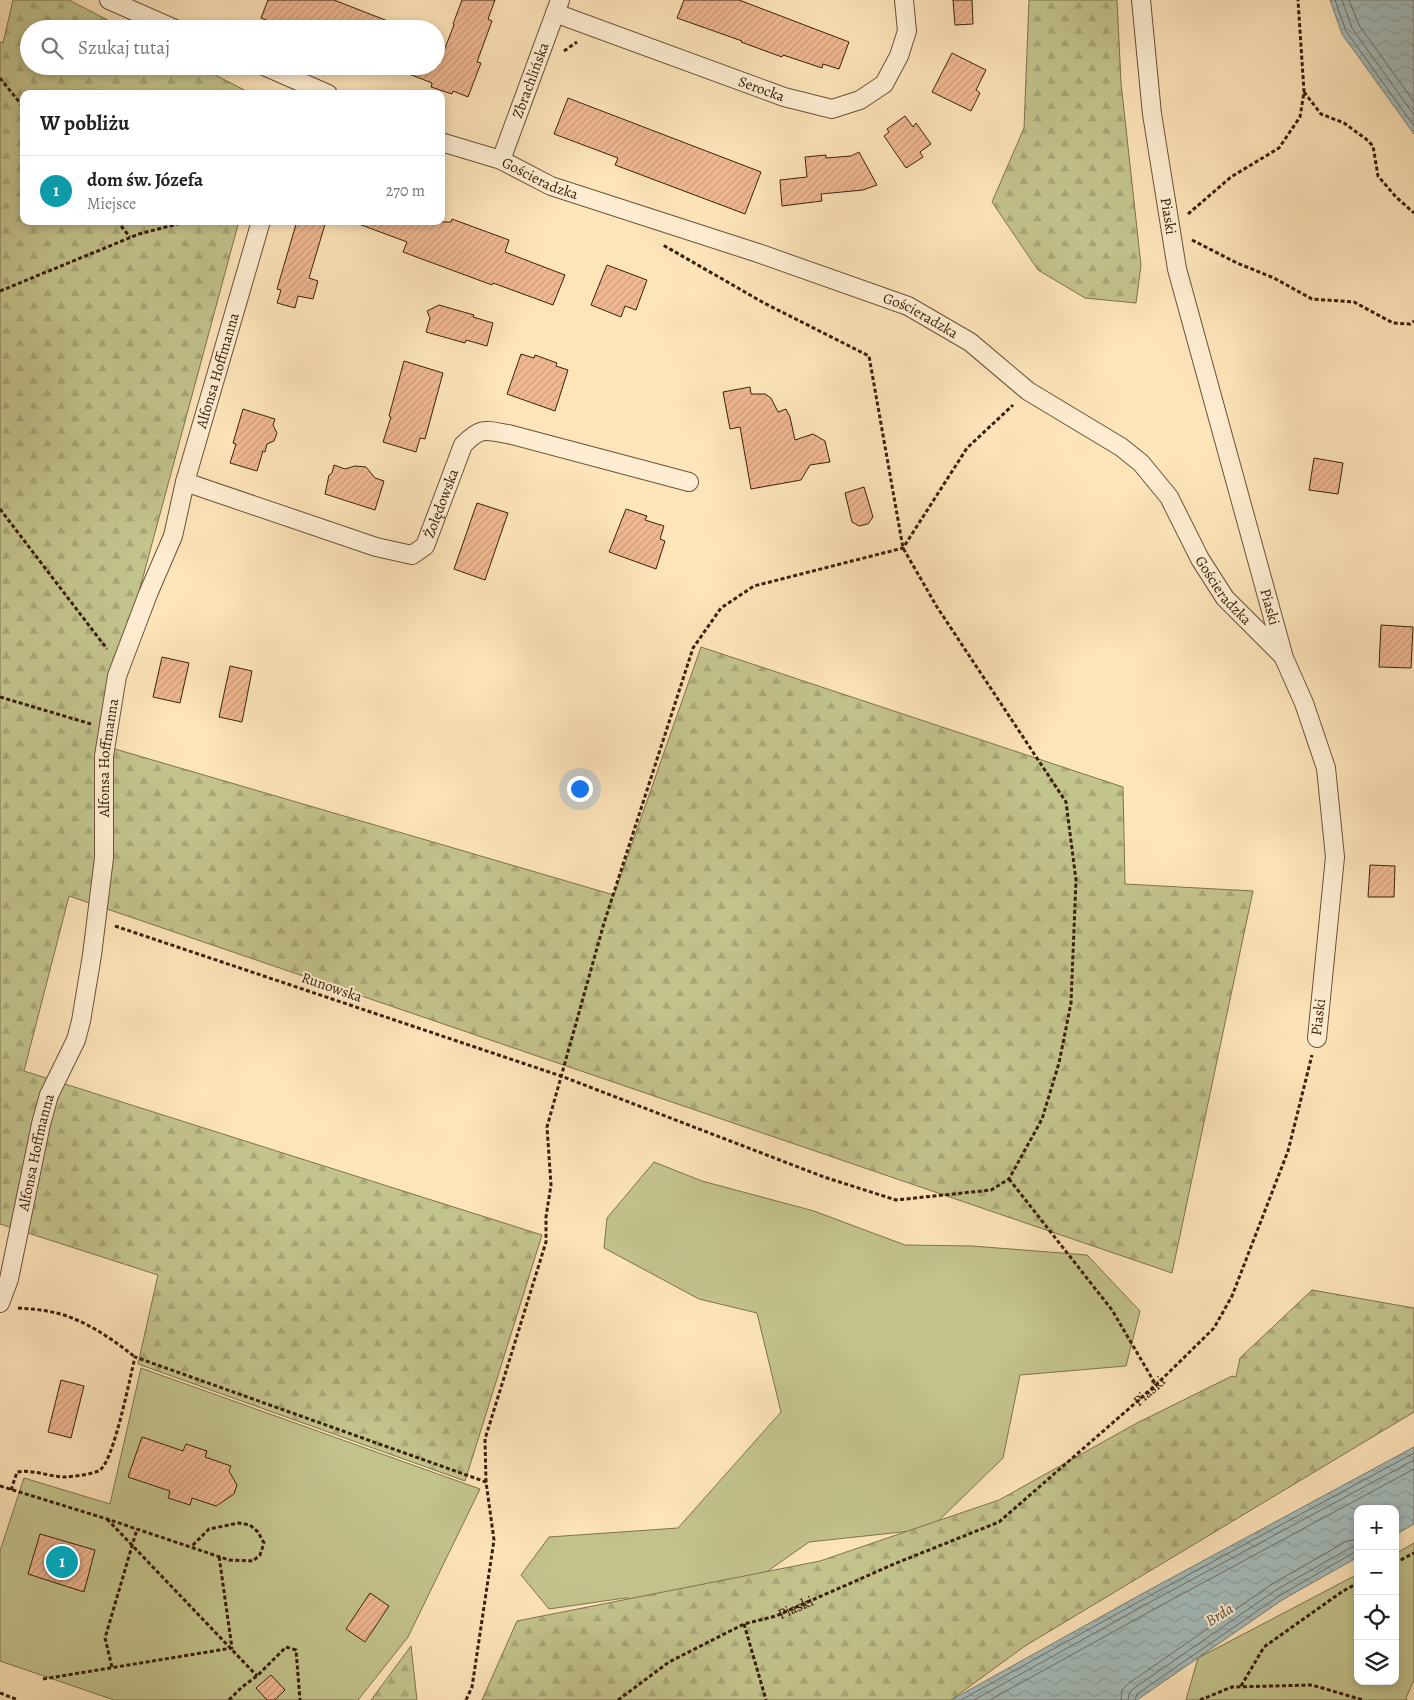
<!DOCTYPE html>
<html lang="pl">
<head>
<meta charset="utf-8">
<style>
	body { margin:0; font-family:Alegreya,serif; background:#f6f6f6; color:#222 }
	.controls { position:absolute; right:15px; bottom:15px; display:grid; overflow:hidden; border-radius:10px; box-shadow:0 2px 8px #0003 }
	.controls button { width:45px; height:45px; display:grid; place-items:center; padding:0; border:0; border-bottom:1px solid #e0e0e0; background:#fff; color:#222; font:25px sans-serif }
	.you { position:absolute; left:579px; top:788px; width:18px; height:18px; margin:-12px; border:4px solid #fff; border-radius:50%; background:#1a73e8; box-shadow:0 0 0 8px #1a73e833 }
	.badge { display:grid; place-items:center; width:32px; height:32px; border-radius:50%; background:#d93025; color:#fff; font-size:16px; font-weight:700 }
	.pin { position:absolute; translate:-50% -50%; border:2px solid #fff; box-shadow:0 1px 5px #0006 }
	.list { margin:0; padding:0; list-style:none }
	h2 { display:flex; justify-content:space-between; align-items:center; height:65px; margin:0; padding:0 20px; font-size:21px }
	h2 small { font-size:16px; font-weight:400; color:#767676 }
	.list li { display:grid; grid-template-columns:32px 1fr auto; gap:15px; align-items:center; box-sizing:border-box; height:70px; padding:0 20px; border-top:1px solid #e0e0e0 }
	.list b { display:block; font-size:19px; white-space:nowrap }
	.list p { margin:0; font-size:16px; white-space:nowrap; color:#767676 }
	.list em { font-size:16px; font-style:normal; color:#767676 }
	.icon { flex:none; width:28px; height:28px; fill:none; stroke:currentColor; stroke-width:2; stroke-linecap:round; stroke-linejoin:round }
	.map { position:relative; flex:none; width:1414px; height:1700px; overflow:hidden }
	.search { position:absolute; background:#fff; box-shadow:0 2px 8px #0003; left:20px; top:20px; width:425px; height:55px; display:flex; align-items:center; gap:12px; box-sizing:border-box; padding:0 18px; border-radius:28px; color:#767676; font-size:19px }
	.panel { position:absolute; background:#fff; box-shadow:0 2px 8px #0003; left:20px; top:90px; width:425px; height:135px; border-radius:10px }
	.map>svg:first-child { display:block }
	.green { fill:#c3c38c; stroke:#7f724b }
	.forest { fill:url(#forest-firs); stroke:#7f724b }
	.water { fill:url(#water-waves); stroke:#7b7e74 }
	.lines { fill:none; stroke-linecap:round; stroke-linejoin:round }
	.shore { stroke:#706e62; stroke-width:1 }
	.building { fill:url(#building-hatch); stroke:#3b200a }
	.street-casing { stroke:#6c5136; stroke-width:20 }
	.path { stroke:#3b200a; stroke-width:3; stroke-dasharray:4 2.5; stroke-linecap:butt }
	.street { stroke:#feedd2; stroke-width:18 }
	.labels { text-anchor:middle; stroke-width:4; stroke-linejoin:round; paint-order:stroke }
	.street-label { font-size:15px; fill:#3b200a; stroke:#feedd2 }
	.water-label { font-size:16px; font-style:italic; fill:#5b4f3f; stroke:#feedd2 }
</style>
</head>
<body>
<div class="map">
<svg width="1414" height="1700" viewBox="0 0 1414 1700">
	<defs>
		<pattern id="forest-firs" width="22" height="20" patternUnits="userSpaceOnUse" patternTransform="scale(1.25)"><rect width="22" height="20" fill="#c3c38c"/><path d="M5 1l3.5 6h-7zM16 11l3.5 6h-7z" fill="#a8a777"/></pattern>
		<pattern id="water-waves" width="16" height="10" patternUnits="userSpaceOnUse" patternTransform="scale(1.25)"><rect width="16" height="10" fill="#a5bcbb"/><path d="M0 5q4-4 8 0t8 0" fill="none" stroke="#8fa19f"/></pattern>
		<pattern id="building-hatch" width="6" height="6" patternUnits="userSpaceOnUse" patternTransform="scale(1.25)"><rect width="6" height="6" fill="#f0b891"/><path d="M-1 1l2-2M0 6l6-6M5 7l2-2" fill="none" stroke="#cf9e7c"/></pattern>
	</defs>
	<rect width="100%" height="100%" fill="#fde4b9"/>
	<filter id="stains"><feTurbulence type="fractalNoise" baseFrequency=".004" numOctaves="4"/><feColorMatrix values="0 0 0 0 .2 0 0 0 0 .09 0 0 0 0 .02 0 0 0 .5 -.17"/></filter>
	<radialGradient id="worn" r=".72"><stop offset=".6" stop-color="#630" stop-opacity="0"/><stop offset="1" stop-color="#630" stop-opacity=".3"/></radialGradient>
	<g class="green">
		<polygon points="654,1162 702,1181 814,1211 905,1245 972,1246 1087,1255 1140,1311 1126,1366 1020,1375 1003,1458 930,1529 809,1542 718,1606 625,1598 549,1609 521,1575 549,1537 678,1528 781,1412 757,1313 699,1299 604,1248 607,1218"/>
		<polygon points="141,1368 480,1489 408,1637 358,1700 114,1700 0,1661 0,1551 24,1478 110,1504"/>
		<polygon points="1414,1543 1414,1680 1406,1698 1407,1700 1186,1700 1198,1658 1358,1574 1358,1681 1395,1681 1395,1554"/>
	</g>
	<g class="forest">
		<polygon points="13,0 69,0 125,29 29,29 29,66 198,66 252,94 24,94 24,221 239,221 98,744 614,895 701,647 1123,787 1125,884 1253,891 1172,1273 69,896 24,1071 542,1235 465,1481 138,1364 158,1275 0,1224 0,42 3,43"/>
		<polygon points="1029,0 1117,0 1121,83 1141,265 1136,303 1085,298 1038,270 992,202 1024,128"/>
		<polygon points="1312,1290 1414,1308 1414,1412 1025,1646 951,1700 482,1700 517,1621 820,1561 999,1500 1137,1423 1232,1376 1236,1377 1240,1358"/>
		<polygon points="411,1646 417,1700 371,1700"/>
	</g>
	<g class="water">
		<polygon points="1330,0 1414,0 1414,134 1342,34"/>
		<polygon points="1414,1447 1414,1524 1395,1535 1395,1509 1358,1509 1358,1557 1282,1600 1137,1700 951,1700 1149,1590"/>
	</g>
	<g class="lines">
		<g class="shore">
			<polyline points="1335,0 1346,31 1414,126"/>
			<polyline points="1342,0 1352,28 1414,115"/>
			<polyline points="1349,0 1359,25 1414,102"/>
			<polyline points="961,1700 1151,1595 1414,1453"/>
			<polyline points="974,1700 1154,1600 1414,1460"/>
			<polyline points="990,1700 1158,1607 1414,1469"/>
			<polyline points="1121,1700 1122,1690 1129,1683 1272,1584 1347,1541 1358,1539"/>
			<polyline points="1128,1700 1129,1694 1133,1689 1276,1590 1350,1548 1358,1546"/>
			<polyline points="1135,1700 1137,1694 1279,1596 1353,1553 1358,1553"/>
		</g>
	</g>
	<g class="building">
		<polygon points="268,0 334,0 403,27 402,29 298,29 281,26 261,18"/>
		<polygon points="462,0 495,0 488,19 492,21 477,62 481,63 468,97 453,91 452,94 431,87 432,83 391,67 438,66 454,25 453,24"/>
		<polygon points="684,0 739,0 849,42 839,69 823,64 822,68 783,55 782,57 741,42 742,41 677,18"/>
		<polygon points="953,0 972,0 973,24 955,25"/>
		<polygon points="952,53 986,70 976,90 980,93 971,111 932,92"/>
		<polygon points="568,98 761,172 745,214 615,165 618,158 554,134"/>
		<polygon points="905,116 913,127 916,123 931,144 920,152 923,157 906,168 884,136 889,132 887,129"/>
		<polygon points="859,152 877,185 863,190 821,194 822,201 782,206 780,180 807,177 805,157 826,155 826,158 851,156"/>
		<polygon points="452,219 509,240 505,252 565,275 553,305 493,283 492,285 403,252 407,242 356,223 357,221 451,222"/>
		<polygon points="297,221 326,221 309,278 318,281 313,299 298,296 295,308 277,303 281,290 277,289"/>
		<polygon points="607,265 647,280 636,310 625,306 621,317 591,305"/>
		<polygon points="439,305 474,315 473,317 493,323 487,346 466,340 465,343 426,332 430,318 427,311"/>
		<polygon points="521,354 534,358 535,355 557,363 556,366 568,370 555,411 507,394"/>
		<polygon points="404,361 443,373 425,439 420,438 416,452 383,442 391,417 389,416"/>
		<polygon points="750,387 751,394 765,394 771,398 778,412 786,409 790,417 795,440 813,434 825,441 830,462 810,465 801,480 751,489 740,427 730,429 723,392"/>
		<polygon points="243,409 275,419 273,425 277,433 274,441 267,444 265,452 263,451 257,471 230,463 236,444 233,443"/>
		<polygon points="1314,458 1343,463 1338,494 1309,490"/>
		<polygon points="334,465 345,469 355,466 366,467 375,478 384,481 375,510 325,494 329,475 332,473"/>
		<polygon points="864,487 873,517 868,524 859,526 852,522 845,493"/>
		<polygon points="477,503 508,513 485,580 454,569"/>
		<polygon points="626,509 647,516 645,520 664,526 660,539 665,541 656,569 609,552"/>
		<polygon points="1381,625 1413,627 1411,668 1379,667"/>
		<polygon points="162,657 189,663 180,703 153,697"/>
		<polygon points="230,666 252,671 242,722 219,717"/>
		<polygon points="1370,865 1395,866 1394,897 1368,897"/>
		<polygon points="61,1380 84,1386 71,1438 48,1432"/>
		<polygon points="142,1437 183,1451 186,1444 207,1451 205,1457 231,1466 229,1471 237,1485 234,1494 216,1506 192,1498 190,1505 168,1498 170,1491 128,1477"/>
		<polygon points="40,1534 95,1550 84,1592 28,1574"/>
		<polygon points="370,1593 389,1606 365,1642 346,1629"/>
		<polygon points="271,1675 285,1690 275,1700 267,1700 256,1688"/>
	</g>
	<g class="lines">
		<g class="street-casing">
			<g id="street">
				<polyline points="109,0 175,29"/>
				<path id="s2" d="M1141,0L1152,114L1177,269L1284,658L1304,703L1326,768L1335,857L1317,1038"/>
				<path id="s3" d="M555,13L784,97L832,109L860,100L884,84L899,56L907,31L904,0"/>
				<polyline points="264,66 328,94"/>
				<path id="s4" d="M441,142L501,160L551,186L758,253L908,306L970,342L1028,391L1121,447L1141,463L1169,497L1200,559L1225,598L1283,656"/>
				<path id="s5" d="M501,160L560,0"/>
				<path id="s6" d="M185,482L376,547L412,555L425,546L463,445C481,427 484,430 508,434L689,482"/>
				<path id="s7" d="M0,1303L9,1279L41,1124L49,1095L76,1040L81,1021L92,955L104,858V756L117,676L148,594L173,536L185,482L261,221"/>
			</g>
		</g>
		<g class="path">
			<polyline points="564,51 577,42"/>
			<polyline points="0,78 24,108"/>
			<polyline points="1304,92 1321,114 1344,123 1366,139 1373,146 1378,176 1396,197 1414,213"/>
			<polyline points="1188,214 1231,177 1279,148 1300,117 1304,92 1298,0"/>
			<polyline points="117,221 130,237"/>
			<polyline points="1192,240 1237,263 1274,278 1312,299 1354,302 1393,323 1410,324 1414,321"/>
			<polyline points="0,291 139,234 189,221"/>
			<polyline points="0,509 107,649"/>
			<polyline points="0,697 91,724"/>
			<polyline points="115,926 561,1076 824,1177 896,1200 991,1190 1009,1179 1042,1119 1059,1063 1071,1003 1076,880 1066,802 937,607 903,548 869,356 764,303 663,245"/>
			<polyline points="1009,1179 1112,1310 1156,1385"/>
			<path d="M18,1308C36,1309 55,1311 72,1318C95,1327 116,1342 135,1357"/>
			<polyline points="486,1482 485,1439 546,1242 546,1217 551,1185 547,1127 604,923 693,648 721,608 754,586 903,548 967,448 1013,405"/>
			<polyline points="0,1486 107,1519 229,1560 253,1561 260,1555 264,1543 258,1532 250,1525 239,1523 209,1529 191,1547"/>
			<path d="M11,1490L17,1472C33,1469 49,1477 66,1477C75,1476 91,1475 100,1470C114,1460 130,1377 135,1357L486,1482L494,1540L472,1687L466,1700"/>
			<polyline points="107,1519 257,1676"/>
			<polyline points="1395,1563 1414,1553"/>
			<polyline points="744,1624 766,1700"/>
			<polyline points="112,1667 105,1638 137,1529"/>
			<polyline points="43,1679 232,1648 219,1556"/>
			<polyline points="1241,1686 1264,1647 1343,1591 1358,1583"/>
			<polyline points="0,1693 18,1700"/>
			<polyline points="229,1700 242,1687 257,1676 286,1647 296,1650 300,1700"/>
			<path id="s1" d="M618,1700L669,1662L744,1624L776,1616L894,1564L999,1522L1156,1385L1214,1328L1232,1296L1288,1151L1312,1055"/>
			<polyline points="1200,1700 1232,1687 1312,1685 1363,1700"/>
		</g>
		<use href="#street" class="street"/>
	</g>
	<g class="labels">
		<g class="street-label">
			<text dy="5" stroke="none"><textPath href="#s5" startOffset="85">Zbrachlińska</textPath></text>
			<text dy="5" stroke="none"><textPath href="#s3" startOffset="220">Serocka</textPath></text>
			<text dy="5" stroke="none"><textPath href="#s4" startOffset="106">Gościeradzka</textPath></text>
			<text dy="5" stroke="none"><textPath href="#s2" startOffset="218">Piaski</textPath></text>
			<text dy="5" stroke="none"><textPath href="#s4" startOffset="511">Gościeradzka</textPath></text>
			<text dy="5" stroke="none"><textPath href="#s7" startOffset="965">Alfonsa Hoffmanna</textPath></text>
			<text dy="5" stroke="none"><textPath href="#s6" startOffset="300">Żołędowska</textPath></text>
			<text dy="5" stroke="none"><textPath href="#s4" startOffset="930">Gościeradzka</textPath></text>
			<text dy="5" stroke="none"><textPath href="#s2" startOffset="622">Piaski</textPath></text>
			<text dy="5" stroke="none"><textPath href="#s7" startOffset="560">Alfonsa Hoffmanna</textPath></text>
			<text transform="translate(332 987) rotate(19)" y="5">Runowska</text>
			<text transform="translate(1318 1017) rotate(-83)" y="5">Piaski</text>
			<text dy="5" stroke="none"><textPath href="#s7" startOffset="155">Alfonsa Hoffmanna</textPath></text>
			<text dy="5" stroke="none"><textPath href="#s1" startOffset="622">Piaski</textPath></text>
			<text dy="5" stroke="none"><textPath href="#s1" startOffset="202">Piaski</textPath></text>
		</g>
		<g class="water-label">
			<text transform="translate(1219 1614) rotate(-32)" y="6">Brda</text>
		</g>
	</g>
	<rect width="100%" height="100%" filter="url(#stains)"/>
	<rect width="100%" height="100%" fill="url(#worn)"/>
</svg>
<div class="controls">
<button>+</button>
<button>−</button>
<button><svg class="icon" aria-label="locate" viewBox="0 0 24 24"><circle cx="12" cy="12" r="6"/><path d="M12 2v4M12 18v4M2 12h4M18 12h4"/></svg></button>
<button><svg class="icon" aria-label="layers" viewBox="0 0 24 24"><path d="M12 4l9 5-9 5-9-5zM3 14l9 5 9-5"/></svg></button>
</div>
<div class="you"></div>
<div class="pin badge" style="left:62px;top:1562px;background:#0f9aa8">1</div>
<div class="search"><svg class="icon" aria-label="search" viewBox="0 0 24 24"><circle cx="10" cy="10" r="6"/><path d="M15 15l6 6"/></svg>Szukaj tutaj</div>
<section class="panel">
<h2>W pobliżu<small></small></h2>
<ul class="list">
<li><span class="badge" style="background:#0f9aa8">1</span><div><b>dom św. Józefa</b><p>Miejsce</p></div><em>270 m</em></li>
</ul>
</section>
</div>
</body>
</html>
